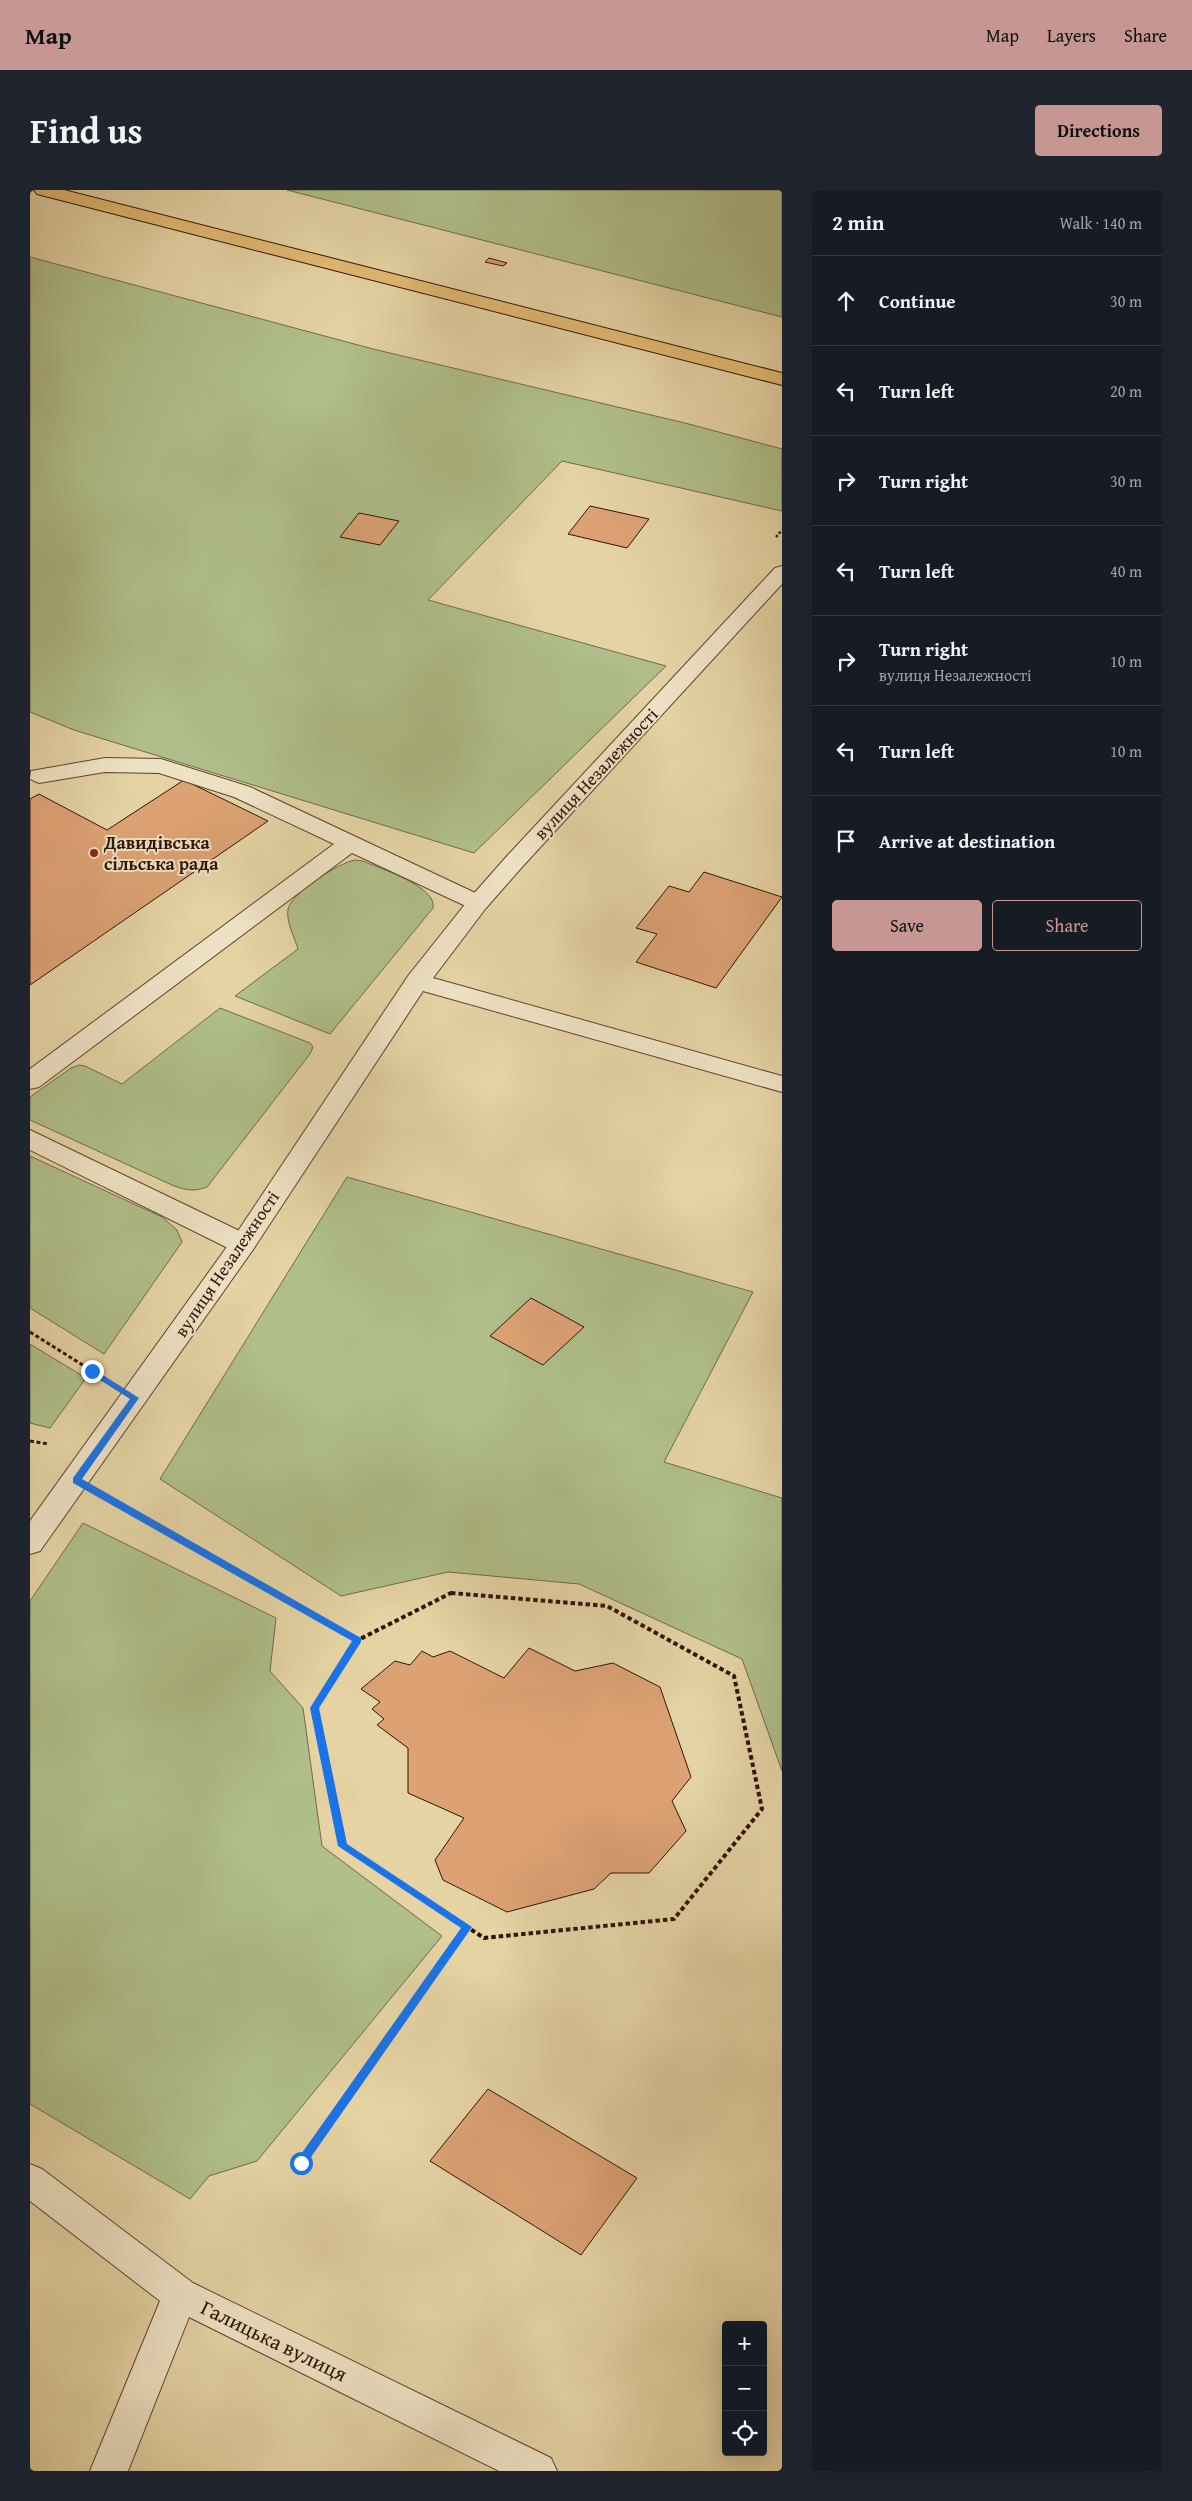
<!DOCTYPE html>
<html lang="en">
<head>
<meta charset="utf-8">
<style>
	body { margin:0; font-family:"Gentium Book Plus",serif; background:#20242c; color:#f1f3f6 }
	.controls { position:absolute; right:15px; bottom:15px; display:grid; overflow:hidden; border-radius:5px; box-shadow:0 5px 20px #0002 }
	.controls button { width:45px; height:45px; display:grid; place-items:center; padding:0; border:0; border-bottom:1px solid #363941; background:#171b24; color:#f1f3f6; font:25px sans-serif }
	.stop { position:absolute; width:15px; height:15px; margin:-11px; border:4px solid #1a73e8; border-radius:50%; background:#fff }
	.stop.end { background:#1a73e8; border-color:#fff; box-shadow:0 1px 5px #0008 }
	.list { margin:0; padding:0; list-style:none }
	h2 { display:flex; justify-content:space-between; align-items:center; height:65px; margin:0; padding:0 20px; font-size:21px }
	h2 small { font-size:16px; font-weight:400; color:#9ea1a6 }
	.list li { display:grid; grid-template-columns:32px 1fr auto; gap:15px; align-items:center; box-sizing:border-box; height:90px; padding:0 20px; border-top:1px solid #363941 }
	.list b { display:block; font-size:19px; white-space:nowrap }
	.list p { margin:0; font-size:16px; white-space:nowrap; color:#9ea1a6 }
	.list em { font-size:16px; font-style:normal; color:#9ea1a6 }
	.actions { display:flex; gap:10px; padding:15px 20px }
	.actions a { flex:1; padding:11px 0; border:1px solid #c59692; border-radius:5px; text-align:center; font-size:18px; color:#c59692 }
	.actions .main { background:#c59692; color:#111 }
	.icon { flex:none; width:28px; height:28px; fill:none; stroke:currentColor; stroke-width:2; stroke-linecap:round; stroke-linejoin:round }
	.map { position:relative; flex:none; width:752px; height:2281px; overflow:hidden; border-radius:5px }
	header { display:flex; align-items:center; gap:30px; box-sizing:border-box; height:70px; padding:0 25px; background:#c59692; color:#111 }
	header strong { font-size:24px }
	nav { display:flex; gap:28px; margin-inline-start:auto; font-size:18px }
	.intro { display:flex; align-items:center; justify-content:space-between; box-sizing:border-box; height:120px; padding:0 30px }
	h1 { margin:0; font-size:35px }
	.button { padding:12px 22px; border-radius:5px; background:#c59692; color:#111; font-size:18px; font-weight:700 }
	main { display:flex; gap:30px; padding:0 30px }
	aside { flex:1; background:#171b24; border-radius:5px; box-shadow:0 5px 20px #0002 }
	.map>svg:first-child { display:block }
	.green { fill:#afbe8a; stroke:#706a48 }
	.building { fill:#dca274; stroke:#301507 }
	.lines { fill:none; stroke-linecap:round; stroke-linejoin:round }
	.lane-casing { stroke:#5d442e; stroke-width:2 }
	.street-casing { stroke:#5d442e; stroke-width:2 }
	.primary-casing { stroke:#301507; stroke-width:2 }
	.path-far2 { stroke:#301507; stroke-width:2.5; stroke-dasharray:2.5 2; stroke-linecap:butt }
	.path-far1 { stroke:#301507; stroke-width:3; stroke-dasharray:4 2.5; stroke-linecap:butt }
	.path { stroke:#301507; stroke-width:4; stroke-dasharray:4.5 3; stroke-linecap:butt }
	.lane { fill:#eee2c4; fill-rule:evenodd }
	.street { fill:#eee2c4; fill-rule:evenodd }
	.primary { fill:#e2ba72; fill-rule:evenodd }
	.route { fill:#1a73e8 }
	.poi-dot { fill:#8f2418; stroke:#eee2c4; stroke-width:2 }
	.labels { text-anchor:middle; stroke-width:4; stroke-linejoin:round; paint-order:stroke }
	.street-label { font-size:18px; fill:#301507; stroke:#eee2c4 }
	.poi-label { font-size:18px; font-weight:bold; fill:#301507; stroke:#eee2c4; text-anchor:start }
	.near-street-label { font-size:21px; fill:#301507; stroke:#eee2c4 }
</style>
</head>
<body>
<header>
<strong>Map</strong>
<nav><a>Map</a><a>Layers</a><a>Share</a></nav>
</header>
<div class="intro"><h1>Find us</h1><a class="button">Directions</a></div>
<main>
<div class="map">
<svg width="752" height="2281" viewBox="0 0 752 2281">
	<rect width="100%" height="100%" fill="#e5d3a4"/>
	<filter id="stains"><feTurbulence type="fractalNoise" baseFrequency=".004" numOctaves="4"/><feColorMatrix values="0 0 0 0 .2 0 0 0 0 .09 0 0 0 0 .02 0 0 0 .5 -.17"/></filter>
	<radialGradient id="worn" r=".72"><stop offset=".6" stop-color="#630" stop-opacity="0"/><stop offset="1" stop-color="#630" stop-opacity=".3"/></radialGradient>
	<g class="green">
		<polygon points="257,0 752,0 752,127"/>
		<polygon points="0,67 343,159 655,233 752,259 752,321 532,271 398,410 636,476 444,663 44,540 0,522"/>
		<path d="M325,670L333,671C349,678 408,697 403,718L300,844L205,806L268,759C264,746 256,732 258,719C262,702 309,673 325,670Z"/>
		<path d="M190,818L280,853L283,857L280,864L177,997C164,1002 156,1000 144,996L0,930V907L41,878L49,875L55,876L92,894Z"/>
		<polygon points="0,966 132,1027 147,1040 152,1052 74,1164 0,1118"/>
		<polygon points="317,987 723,1102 634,1272 752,1308 752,1581 712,1469 549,1394 418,1382 311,1406 130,1289"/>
		<polygon points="0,1154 56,1188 20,1238 0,1233"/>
		<polygon points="53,1333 246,1428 240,1481 273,1518 292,1656 412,1746 227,1971 179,1986 160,2009 0,1914 0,1411"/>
	</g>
	<g class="building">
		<polygon points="459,68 477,73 473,76 455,72"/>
		<polygon points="560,316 619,329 597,358 538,344"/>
		<polygon points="329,323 369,331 350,355 310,347"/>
		<polygon points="154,590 238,631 0,795 0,609 9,604 77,640"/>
		<polygon points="674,682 752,707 686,798 606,772 627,744 606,738 639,696 659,702"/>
		<polygon points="501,1108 554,1137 513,1175 460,1146"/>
		<polygon points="499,1458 545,1481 583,1473 630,1497 661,1587 642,1611 656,1641 619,1683 581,1683 564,1699 477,1722 413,1690 405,1670 434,1628 378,1603 378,1558 347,1535 354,1529 342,1519 350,1512 331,1499 365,1471 380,1475 392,1461 403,1467 420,1461 474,1488"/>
		<polygon points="458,1899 607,1988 551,2065 400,1971"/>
	</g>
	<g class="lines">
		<g class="lane-casing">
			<g id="lane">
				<polygon points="75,568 131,569 220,597 456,708 460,713 456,718 448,720 440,718 322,663 9,897 0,899 0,879 304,654 204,607 129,583 75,582 9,593 0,589 1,581"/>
				<polygon points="0,940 222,1047 226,1054 222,1061 213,1063 204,1061 0,960"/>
			</g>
		</g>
		<g class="street-casing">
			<g id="street">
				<polygon points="752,376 752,394 493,676 456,718 403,788 752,886 752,902 393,801 222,1061 10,1361 0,1364 0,1331 204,1047 378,786 440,708 477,666 745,378"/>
				<polygon points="0,1974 12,1979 163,2093 521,2268 527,2281 469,2281 159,2127 98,2281 60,2281 130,2111 0,2011"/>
			</g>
		</g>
		<g class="primary-casing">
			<polygon id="primary" points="4,0 34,0 752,183 752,195 7,4"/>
		</g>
		<polyline class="path-far2" points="746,347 752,340"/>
		<g class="path-far1">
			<polyline points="0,1142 67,1184"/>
			<polyline points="0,1251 18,1254"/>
			<polyline points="84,1312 105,1324"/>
		</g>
		<g class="path">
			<polyline points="103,1323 328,1450"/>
			<polygon points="421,1403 577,1416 704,1486 732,1619 644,1729 454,1748 313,1656 285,1518 328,1450"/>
			<polyline points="271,1973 437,1737"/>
		</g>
		<use href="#lane" class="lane"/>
		<use href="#street" class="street"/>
		<use href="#primary" class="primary"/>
	</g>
	<polygon class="route" points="62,1178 109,1208 52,1289 331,1448 331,1452 289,1518 317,1654 442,1737 274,1977 271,1978 266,1973 267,1970 431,1738 308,1656 280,1518 322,1451 43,1293 43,1288 100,1209 59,1183 57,1181"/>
	<circle class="poi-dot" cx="64" cy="663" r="5"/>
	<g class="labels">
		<g class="street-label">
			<text transform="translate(566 584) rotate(-47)" y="6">вулиця Незалежності</text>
			<text transform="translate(197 1074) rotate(-56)" y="6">вулиця Незалежності</text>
		</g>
		<g class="poi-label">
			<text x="74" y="659">Давидівська<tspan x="74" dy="21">сільська рада</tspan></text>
		</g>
		<g class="near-street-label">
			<text transform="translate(244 2151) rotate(26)" y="7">Галицька вулиця</text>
		</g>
	</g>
	<rect width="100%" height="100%" filter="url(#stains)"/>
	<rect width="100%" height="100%" fill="url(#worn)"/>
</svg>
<div class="controls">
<button>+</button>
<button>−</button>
<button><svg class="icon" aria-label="locate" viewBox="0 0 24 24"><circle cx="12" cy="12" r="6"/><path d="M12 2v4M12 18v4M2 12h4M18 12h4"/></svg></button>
</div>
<div class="stop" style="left:271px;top:1973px"></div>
<div class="stop end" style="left:62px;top:1181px"></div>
</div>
<aside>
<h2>2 min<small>Walk · 140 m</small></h2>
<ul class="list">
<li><svg class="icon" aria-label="ahead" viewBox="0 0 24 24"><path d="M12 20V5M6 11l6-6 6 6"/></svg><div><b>Continue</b></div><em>30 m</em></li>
<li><svg class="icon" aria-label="left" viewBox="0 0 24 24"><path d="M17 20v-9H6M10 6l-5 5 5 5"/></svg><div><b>Turn left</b></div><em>20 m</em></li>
<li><svg class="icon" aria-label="right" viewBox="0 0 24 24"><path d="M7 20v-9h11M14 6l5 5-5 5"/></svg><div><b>Turn right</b></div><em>30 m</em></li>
<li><svg class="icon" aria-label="left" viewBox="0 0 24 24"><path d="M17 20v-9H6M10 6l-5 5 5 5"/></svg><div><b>Turn left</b></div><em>40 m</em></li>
<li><svg class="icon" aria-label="right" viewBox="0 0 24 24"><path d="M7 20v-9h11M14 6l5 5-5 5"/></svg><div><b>Turn right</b><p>вулиця Незалежності</p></div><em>10 m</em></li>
<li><svg class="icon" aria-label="left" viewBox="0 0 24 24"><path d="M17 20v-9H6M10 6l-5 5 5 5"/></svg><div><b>Turn left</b></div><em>10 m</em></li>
<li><svg class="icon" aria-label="arrive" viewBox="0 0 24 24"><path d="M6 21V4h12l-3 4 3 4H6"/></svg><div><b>Arrive at destination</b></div></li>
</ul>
<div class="actions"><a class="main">Save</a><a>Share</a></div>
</aside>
</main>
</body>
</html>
